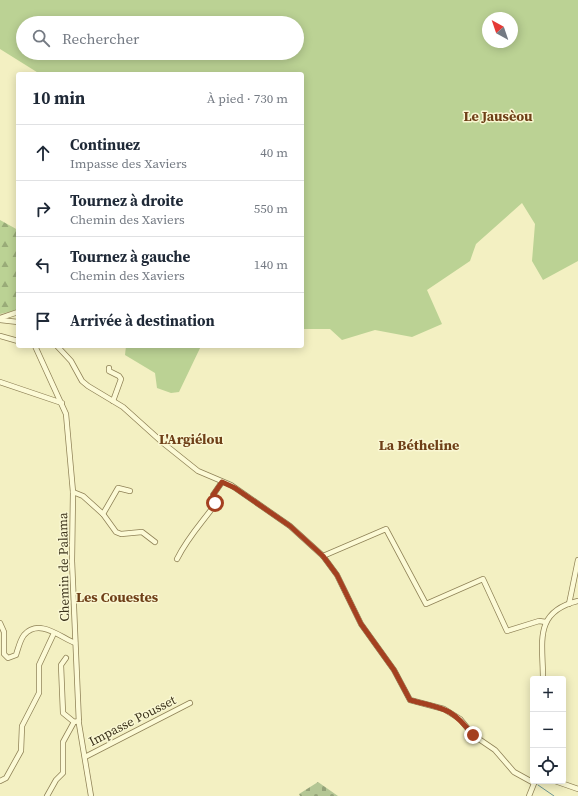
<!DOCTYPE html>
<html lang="fr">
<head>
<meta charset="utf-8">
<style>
	body { margin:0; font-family:"Source Serif 4",serif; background:#f2f2f3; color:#1f2937 }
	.controls { position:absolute; right:12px; bottom:12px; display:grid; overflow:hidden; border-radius:4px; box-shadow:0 2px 10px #0003 }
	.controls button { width:36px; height:36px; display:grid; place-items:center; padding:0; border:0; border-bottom:1px solid #e0e1e3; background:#fff; color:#1f2937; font:20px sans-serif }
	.compass { position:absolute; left:482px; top:12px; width:36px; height:36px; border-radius:50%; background:#fff; box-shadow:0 2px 10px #0003; rotate:320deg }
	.stop { position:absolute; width:12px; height:12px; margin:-9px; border:3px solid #a44020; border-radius:50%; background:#fff }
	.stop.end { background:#a44020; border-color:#fff; box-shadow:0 1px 4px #0008 }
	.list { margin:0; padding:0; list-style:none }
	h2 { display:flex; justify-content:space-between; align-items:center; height:52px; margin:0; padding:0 16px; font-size:17px }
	h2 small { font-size:13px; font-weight:400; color:#747a83 }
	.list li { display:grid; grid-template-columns:26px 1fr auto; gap:12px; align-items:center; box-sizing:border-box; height:56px; padding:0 16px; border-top:1px solid #e0e1e3 }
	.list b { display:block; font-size:15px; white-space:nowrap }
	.list p { margin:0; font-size:13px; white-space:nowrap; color:#747a83 }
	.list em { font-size:13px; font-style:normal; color:#747a83 }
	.icon { flex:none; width:22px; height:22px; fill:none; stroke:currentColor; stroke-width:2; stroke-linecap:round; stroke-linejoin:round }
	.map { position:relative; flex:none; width:578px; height:796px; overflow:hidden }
	.search { position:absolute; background:#fff; box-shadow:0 2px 10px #0003; left:16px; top:16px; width:288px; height:44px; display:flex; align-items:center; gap:10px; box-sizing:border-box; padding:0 14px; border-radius:22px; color:#747a83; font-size:15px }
	.panel { position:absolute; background:#fff; box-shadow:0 2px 10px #0003; left:16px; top:72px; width:288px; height:276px; border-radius:4px }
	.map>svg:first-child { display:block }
	.grass { fill:#bbd294; fill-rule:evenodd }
	.forest { fill:url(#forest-firs) }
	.cemetery { fill:url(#cemetery-stones) }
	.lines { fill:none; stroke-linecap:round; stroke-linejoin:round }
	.stream { stroke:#6a9494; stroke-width:1 }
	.minor-casing { stroke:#8f8257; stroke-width:6 }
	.minor { stroke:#fcfad6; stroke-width:4.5 }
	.route { stroke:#a44020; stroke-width:5 }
	.labels { text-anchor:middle; stroke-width:3; stroke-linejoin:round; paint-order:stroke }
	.street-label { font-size:13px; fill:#3d341c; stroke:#f9f7d2 }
	.neighbourhood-label { font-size:14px; font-weight:bold; fill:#6e3f17; stroke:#f9f7d2 }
</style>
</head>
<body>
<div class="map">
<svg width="578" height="796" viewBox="0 0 578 796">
	<defs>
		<pattern id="forest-firs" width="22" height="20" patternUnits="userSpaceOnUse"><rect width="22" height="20" fill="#bbd294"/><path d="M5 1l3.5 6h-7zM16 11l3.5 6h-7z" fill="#99ab78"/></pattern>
		<pattern id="cemetery-stones" width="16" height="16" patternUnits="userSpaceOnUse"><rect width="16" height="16" fill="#b4c694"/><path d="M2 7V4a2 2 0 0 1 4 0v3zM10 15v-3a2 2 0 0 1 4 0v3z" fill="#94a278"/></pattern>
	</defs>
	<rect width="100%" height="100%" fill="#f3f0c2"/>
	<g class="grass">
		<path d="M0,0H578V261L543,280L532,261L535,224L522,203L476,244L470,261L427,290L442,324L412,337L375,330L342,340L330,329H302V74H40L0,49ZM488,18H512V42H488ZM23,23H297V53H23Z"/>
		<polygon points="126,346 201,346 179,392 171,393 157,388 155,373 125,355"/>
	</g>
	<polygon class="forest" points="0,220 18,230 18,310 0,314"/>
	<polygon class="cemetery" points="318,782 338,796 300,796 299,794"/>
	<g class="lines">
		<polyline class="stream" points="538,785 554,796"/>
		<g class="minor-casing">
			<g id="minor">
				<polyline points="0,318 18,312"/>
				<polyline points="0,320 18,322"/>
				<polyline points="0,336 18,341"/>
				<polyline points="35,346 66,414 73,492 72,561 79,724 91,796"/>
				<polyline points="57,346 71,361 82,381 88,386 123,407 163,443 198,471 231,485 290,526 323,556 337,575 361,624 394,670 410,700 444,709 460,719 473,735 495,750 514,772 534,783"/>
				<polyline points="109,368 109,371 119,376 121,379 113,401"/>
				<polyline points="0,382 62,403"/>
				<polyline points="73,492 83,496 103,514 116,532 121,534 142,532 155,542"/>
				<polyline points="103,514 118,488 130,491"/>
				<polyline points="323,556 386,529 426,604 483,579 507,631 539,621 546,622"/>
				<path d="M177,559C188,537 200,525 214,506L213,495L222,482"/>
				<polyline points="569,604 578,560"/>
				<path d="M0,623L4,632V654L8,658L16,655C18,649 20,640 24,635C39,618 60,637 75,643"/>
				<polyline points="66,658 61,665 63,713 74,722"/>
				<path d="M543,679C543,642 533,612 578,601"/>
				<polyline points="85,757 190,703"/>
				<polyline points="0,781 6,778 21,751 22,726 39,693 39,665 54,633"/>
				<polyline points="555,781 578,789"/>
				<polyline points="47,796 56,780 63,773 63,742 74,722 79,721"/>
				<polyline points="529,796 535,781"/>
			</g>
		</g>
		<use href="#minor" class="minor"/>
	</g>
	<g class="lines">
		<path class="route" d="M215,503L213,495L222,482L235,488L290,526L323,556L337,575L361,624L394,670L410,700C443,709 450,706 473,735"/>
	</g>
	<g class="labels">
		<g class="street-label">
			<text transform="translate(63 567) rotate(-91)" y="5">Chemin de Palama</text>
			<text transform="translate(132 720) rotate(-27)" y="5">Impasse Pousset</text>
		</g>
		<g class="neighbourhood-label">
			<text x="498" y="121">Le Jausèou</text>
			<text x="191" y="444">L'Argiélou</text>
			<text x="419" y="450">La Bétheline</text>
			<text x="117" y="602">Les Couestes</text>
		</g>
	</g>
</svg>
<div class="controls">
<button>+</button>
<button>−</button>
<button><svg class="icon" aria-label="locate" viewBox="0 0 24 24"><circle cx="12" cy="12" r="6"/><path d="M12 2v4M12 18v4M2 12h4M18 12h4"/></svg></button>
</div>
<svg class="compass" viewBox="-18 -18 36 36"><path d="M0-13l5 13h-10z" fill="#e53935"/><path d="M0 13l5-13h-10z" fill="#747a83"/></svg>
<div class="stop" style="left:215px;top:503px"></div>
<div class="stop end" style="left:473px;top:735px"></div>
<div class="search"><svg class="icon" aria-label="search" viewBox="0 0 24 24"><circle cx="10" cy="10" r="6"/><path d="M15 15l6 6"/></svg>Rechercher</div>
<section class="panel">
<h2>10 min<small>À pied · 730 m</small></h2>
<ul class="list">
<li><svg class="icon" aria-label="ahead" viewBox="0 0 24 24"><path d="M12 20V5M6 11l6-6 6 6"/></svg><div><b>Continuez</b><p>Impasse des Xaviers</p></div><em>40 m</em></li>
<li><svg class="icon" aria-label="right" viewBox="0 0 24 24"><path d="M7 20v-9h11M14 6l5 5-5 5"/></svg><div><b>Tournez à droite</b><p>Chemin des Xaviers</p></div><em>550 m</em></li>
<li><svg class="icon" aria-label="left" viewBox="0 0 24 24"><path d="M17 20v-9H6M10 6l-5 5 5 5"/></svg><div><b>Tournez à gauche</b><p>Chemin des Xaviers</p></div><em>140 m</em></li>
<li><svg class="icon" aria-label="arrive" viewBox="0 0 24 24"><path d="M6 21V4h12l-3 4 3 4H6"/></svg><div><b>Arrivée à destination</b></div></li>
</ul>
</section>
</div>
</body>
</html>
